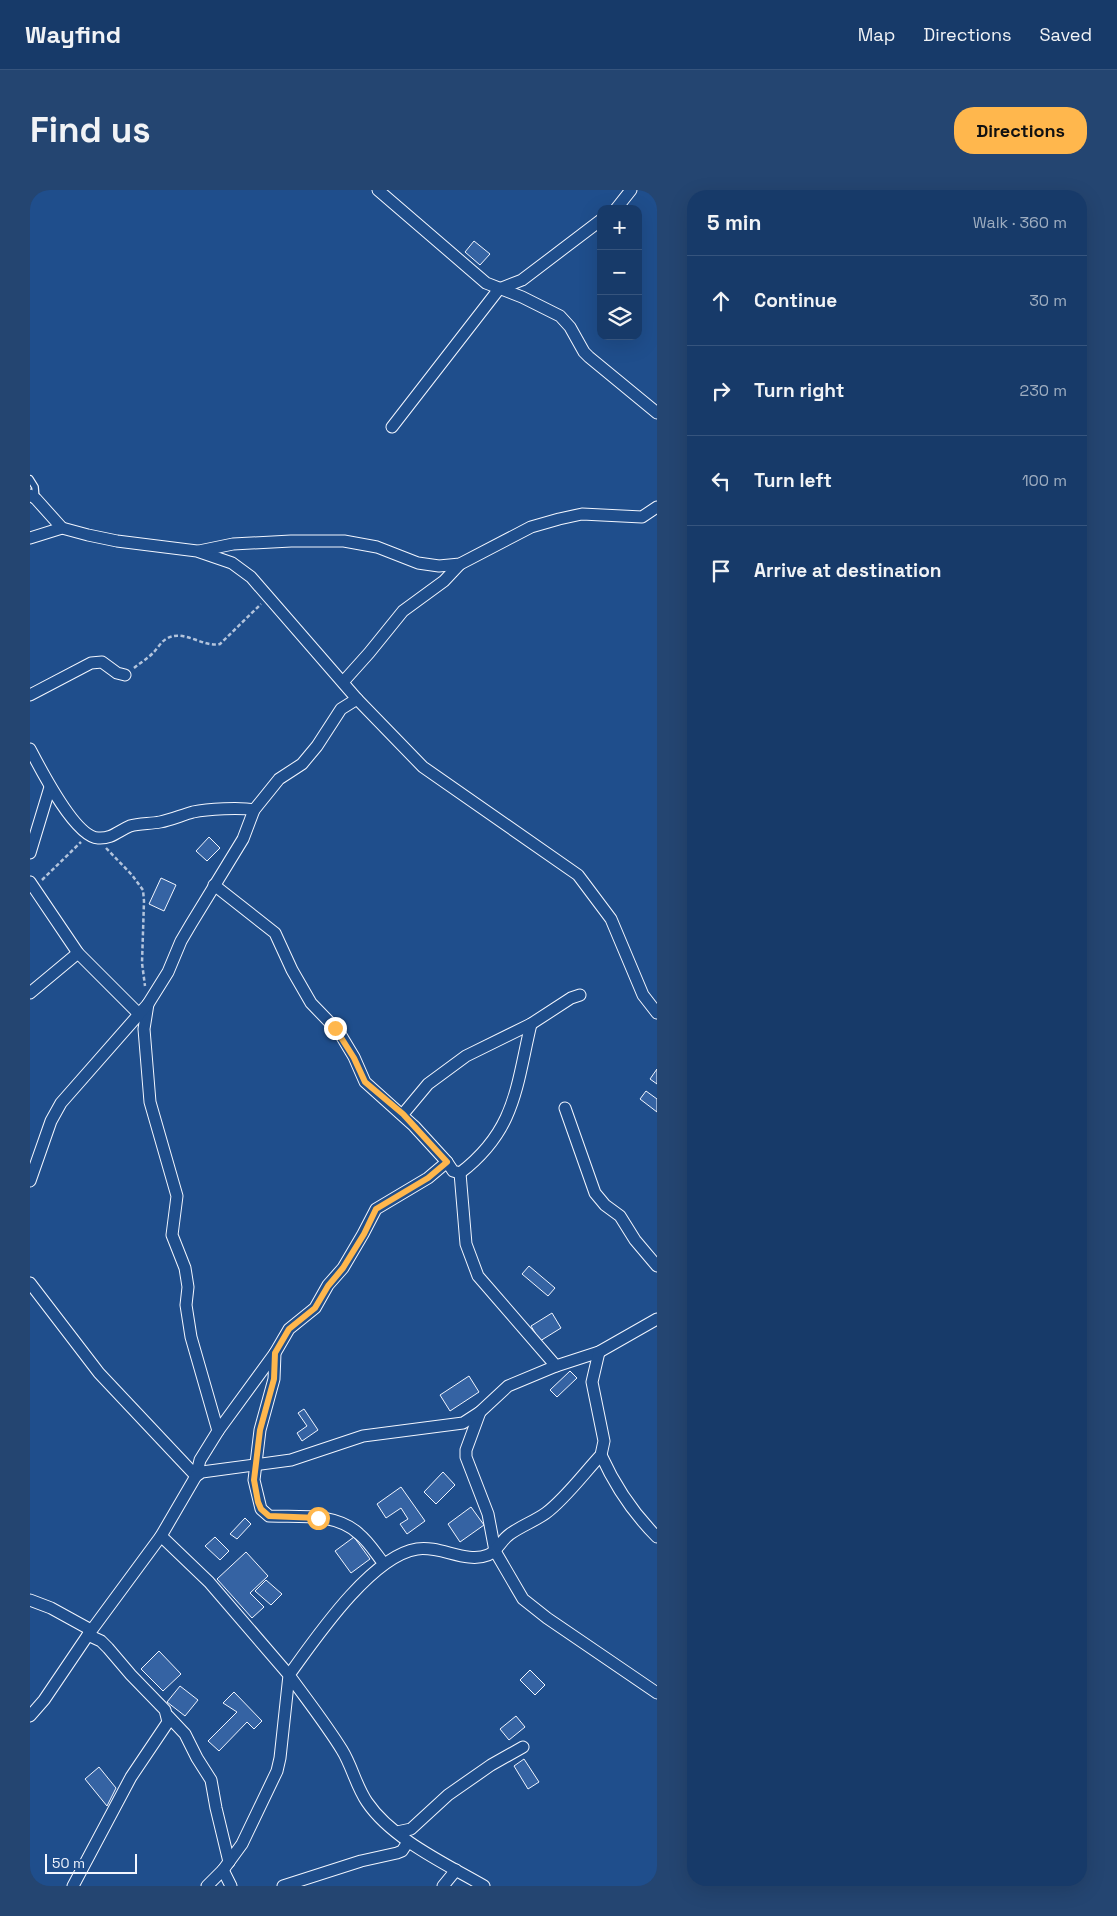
<!DOCTYPE html>
<html lang="en">
<head>
<meta charset="utf-8">
<style>
	body { margin:0; font-family:"Space Grotesk",sans-serif; background:#244571; color:#f1f3f6 }
	.controls { position:absolute; right:15px; top:15px; display:grid; overflow:hidden; border-radius:10px; box-shadow:0 5px 20px #0002 }
	.controls button { width:45px; height:45px; display:grid; place-items:center; padding:0; border:0; border-bottom:1px solid #36547d; background:#173a69; color:#f1f3f6; font:25px sans-serif }
	.scale { position:absolute; left:15px; bottom:12px; width:92px; box-sizing:border-box; padding-left:5px; border:2px solid #f2f6ff; border-top:0; font-size:14px; line-height:18px; white-space:nowrap; color:#f2f6ff; -webkit-text-stroke:4px #1f4e8c; paint-order:stroke }
	.stop { position:absolute; width:15px; height:15px; margin:-11px; border:4px solid #ffb74d; border-radius:50%; background:#fff }
	.stop.end { background:#ffb74d; border-color:#fff; box-shadow:0 1px 5px #0008 }
	.list { margin:0; padding:0; list-style:none }
	h2 { display:flex; justify-content:space-between; align-items:center; height:65px; margin:0; padding:0 20px; font-size:21px }
	h2 small { font-size:16px; font-weight:400; color:#9eadc0 }
	.list li { display:grid; grid-template-columns:32px 1fr auto; gap:15px; align-items:center; box-sizing:border-box; height:90px; padding:0 20px; border-top:1px solid #36547d }
	.list b { display:block; font-size:19px; white-space:nowrap }
	.list em { font-size:16px; font-style:normal; color:#9eadc0 }
	.icon { flex:none; width:28px; height:28px; fill:none; stroke:currentColor; stroke-width:2; stroke-linecap:round; stroke-linejoin:round }
	.map { position:relative; flex:none; width:627px; height:1696px; overflow:hidden; border-radius:20px }
	header { display:flex; align-items:center; gap:30px; box-sizing:border-box; height:70px; padding:0 25px; background:#173a69; border-bottom:1px solid #36547d }
	header strong { font-size:24px }
	nav { display:flex; gap:28px; margin-inline-start:auto; font-size:18px }
	.intro { display:flex; align-items:center; justify-content:space-between; box-sizing:border-box; height:120px; padding:0 30px }
	h1 { margin:0; font-size:35px }
	.button { padding:12px 22px; border-radius:20px; background:#ffb74d; color:#111; font-size:18px; font-weight:700 }
	main { display:flex; gap:30px; padding:0 30px }
	aside { flex:1; background:#173a69; border-radius:20px; box-shadow:0 5px 20px #0002 }
	.map>svg:first-child { display:block }
	.building { fill:#3563a3; stroke:#f2f6ff }
	.lines { fill:none; stroke-linecap:round; stroke-linejoin:round }
	.lane-casing { stroke:#f2f6ff; stroke-width:8 }
	.street-casing { stroke:#f2f6ff; stroke-width:13 }
	.path { stroke:#b3c4dc; stroke-width:2.5; stroke-dasharray:4 2.5; stroke-linecap:butt }
	.lane { stroke:#1f4e8c; stroke-width:5.5 }
	.street { stroke:#1f4e8c; stroke-width:11 }
	.route { stroke:#ffb74d; stroke-width:6 }
</style>
</head>
<body>
<header>
<strong>Wayfind</strong>
<nav><a>Map</a><a>Directions</a><a>Saved</a></nav>
</header>
<div class="intro"><h1>Find us</h1><a class="button">Directions</a></div>
<main>
<div class="map">
<svg width="627" height="1696" viewBox="0 0 627 1696">
	<rect width="100%" height="100%" fill="#1f4e8c"/>
	<g class="building">
		<polygon points="444,51 460,64 450,75 435,62"/>
		<polygon points="179,647 190,658 177,671 166,661"/>
		<polygon points="131,688 146,695 134,721 119,714"/>
		<polygon points="627,879 627,894 620,889"/>
		<polygon points="616,901 627,909 627,922 610,909"/>
		<polygon points="499,1076 525,1098 518,1106 492,1084"/>
		<polygon points="522,1123 531,1138 510,1151 501,1136"/>
		<polygon points="540,1181 547,1188 527,1207 520,1200"/>
		<polygon points="439,1186 449,1202 420,1221 410,1205"/>
		<polygon points="274,1219 288,1240 272,1251 267,1243 277,1236 268,1223"/>
		<polygon points="413,1282 425,1295 406,1314 394,1302"/>
		<polygon points="371,1297 395,1331 377,1344 370,1334 378,1329 371,1318 356,1328 347,1314"/>
		<polygon points="441,1317 454,1335 430,1352 418,1334"/>
		<polygon points="215,1328 221,1334 207,1349 200,1344"/>
		<polygon points="185,1347 199,1361 190,1370 175,1356"/>
		<polygon points="324,1347 340,1369 321,1383 305,1361"/>
		<polygon points="216,1362 238,1386 220,1403 234,1417 222,1428 187,1389"/>
		<polygon points="236,1390 252,1404 241,1415 225,1401"/>
		<polygon points="129,1461 151,1484 133,1501 111,1479"/>
		<polygon points="500,1480 515,1495 505,1505 490,1490"/>
		<polygon points="150,1496 168,1510 155,1526 137,1512"/>
		<polygon points="204,1502 232,1531 224,1539 217,1532 189,1561 178,1551 207,1522 193,1513"/>
		<polygon points="486,1526 495,1537 479,1550 470,1539"/>
		<polygon points="494,1569 509,1592 498,1599 484,1576"/>
		<polygon points="69,1577 86,1598 77,1616 55,1589"/>
	</g>
	<g class="lines">
		<g class="lane-casing">
			<polyline id="lane" points="0,289 5,297 6,309"/>
		</g>
		<g class="street-casing">
			<g id="street">
				<polyline points="348,0 456,93 492,107 530,126 540,137 554,162 559,167 627,223"/>
				<polyline points="586,19 601,0"/>
				<polyline points="362,237 469,99 492,90 571,30"/>
				<polyline points="0,305 6,309 32,338"/>
				<polyline points="0,348 32,338 58,345 87,351 167,361 202,373 221,387 327,509 393,577 548,685 581,729 613,805 627,823"/>
				<polyline points="169,361 203,354 261,351 314,351 347,357 388,373 409,376 430,374 501,337 529,329 552,324 612,327 627,317"/>
				<polyline points="313,492 339,463 373,421 414,391 430,374"/>
				<polyline points="0,505 61,473 72,472 87,483 95,485"/>
				<path d="M0,559C10,578 45,647 68,648C82,649 88,641 100,636C109,633 120,634 130,632C141,630 152,625 163,622C177,619 211,617 224,620"/>
				<polyline points="0,663 20,597"/>
				<polyline points="0,692 48,763 109,824"/>
				<path d="M184,695L245,743L262,780L281,813L309,842L324,867L335,892L384,936L417,972L423,981L430,983C486,940 486,897 501,834"/>
				<polyline points="0,803 48,763"/>
				<polyline points="118,814 114,839 120,912 147,1006 142,1045 155,1078 158,1097 156,1115 161,1147 188,1241 170,1270 166,1286"/>
				<polyline points="535,918 565,1003 575,1015 590,1026 605,1050 627,1076"/>
				<polyline points="373,924 398,894 436,866 501,834 541,808 550,805"/>
				<polyline points="430,983 436,1054 448,1086 526,1176"/>
				<polyline points="0,991 21,931 31,913 118,814 138,782 151,751 161,734 213,649 224,620 249,589 272,574 287,556 311,519 327,509"/>
				<polyline points="0,1093 69,1183 166,1286"/>
				<polyline points="450,1222 436,1260 436,1267 458,1324 465,1361 493,1409 517,1428 627,1503"/>
				<polyline points="188,1241 245,1163"/>
				<path d="M571,1265C585,1296 603,1323 627,1347"/>
				<polyline points="131,1346 179,1392 259,1485 250,1568 247,1581 212,1654 193,1680 177,1696"/>
				<path d="M354,1374C346,1364 339,1352 329,1344C306,1322 269,1327 239,1326L231,1319L224,1290L230,1240L244,1189L245,1163L259,1139L285,1118L298,1095L313,1078L333,1044L346,1019L398,988L417,972"/>
				<polyline points="0,1410 21,1418 61,1440"/>
				<polyline points="0,1526 14,1510 58,1445 131,1346 166,1286 172,1282 261,1270 333,1246 433,1233 450,1222 478,1196 526,1176 569,1162 627,1129"/>
				<polyline points="138,1526 155,1544 167,1568 181,1590 186,1618 199,1672"/>
				<polyline points="367,1642 381,1639 418,1605 461,1575 493,1557"/>
				<polyline points="193,1680 201,1696"/>
				<polyline points="43,1696 101,1587 138,1532 135,1520 101,1485 78,1458 71,1451 58,1445"/>
				<polyline points="253,1696 331,1671 367,1663 372,1661 378,1652"/>
				<polyline points="413,1696 426,1680"/>
				<path d="M454,1696C416,1674 362,1649 337,1612C326,1596 322,1576 312,1560C296,1534 277,1510 259,1485C285,1449 341,1366 387,1359C410,1355 436,1374 458,1365C468,1361 471,1350 480,1344C491,1336 505,1331 516,1323C535,1309 555,1282 571,1265L574,1251L562,1192L569,1162"/>
			</g>
		</g>
		<g class="path">
			<path d="M104,478C110,473 117,469 123,463C127,459 131,452 136,449C153,438 173,458 190,454L231,414"/>
			<polyline points="76,658 102,685 113,700 114,711 112,773 115,796"/>
			<polyline points="12,690 51,652"/>
		</g>
		<use href="#lane" class="lane"/>
		<use href="#street" class="street"/>
	</g>
	<g class="lines">
		<polyline class="route" points="288,1328 239,1326 231,1319 228,1312 224,1290 230,1240 244,1189 245,1163 259,1139 285,1118 298,1096 313,1078 334,1044 346,1019 398,988 417,972 373,924 335,892 324,868 305,838"/>
	</g>
</svg>
<div class="controls">
<button>+</button>
<button>−</button>
<button><svg class="icon" aria-label="layers" viewBox="0 0 24 24"><path d="M12 4l9 5-9 5-9-5zM3 14l9 5 9-5"/></svg></button>
</div>
<div class="scale">50 m</div>
<div class="stop" style="left:288px;top:1328px"></div>
<div class="stop end" style="left:305px;top:838px"></div>
</div>
<aside>
<h2>5 min<small>Walk · 360 m</small></h2>
<ul class="list">
<li><svg class="icon" aria-label="ahead" viewBox="0 0 24 24"><path d="M12 20V5M6 11l6-6 6 6"/></svg><div><b>Continue</b></div><em>30 m</em></li>
<li><svg class="icon" aria-label="right" viewBox="0 0 24 24"><path d="M7 20v-9h11M14 6l5 5-5 5"/></svg><div><b>Turn right</b></div><em>230 m</em></li>
<li><svg class="icon" aria-label="left" viewBox="0 0 24 24"><path d="M17 20v-9H6M10 6l-5 5 5 5"/></svg><div><b>Turn left</b></div><em>100 m</em></li>
<li><svg class="icon" aria-label="arrive" viewBox="0 0 24 24"><path d="M6 21V4h12l-3 4 3 4H6"/></svg><div><b>Arrive at destination</b></div></li>
</ul>
</aside>
</main>
</body>
</html>
